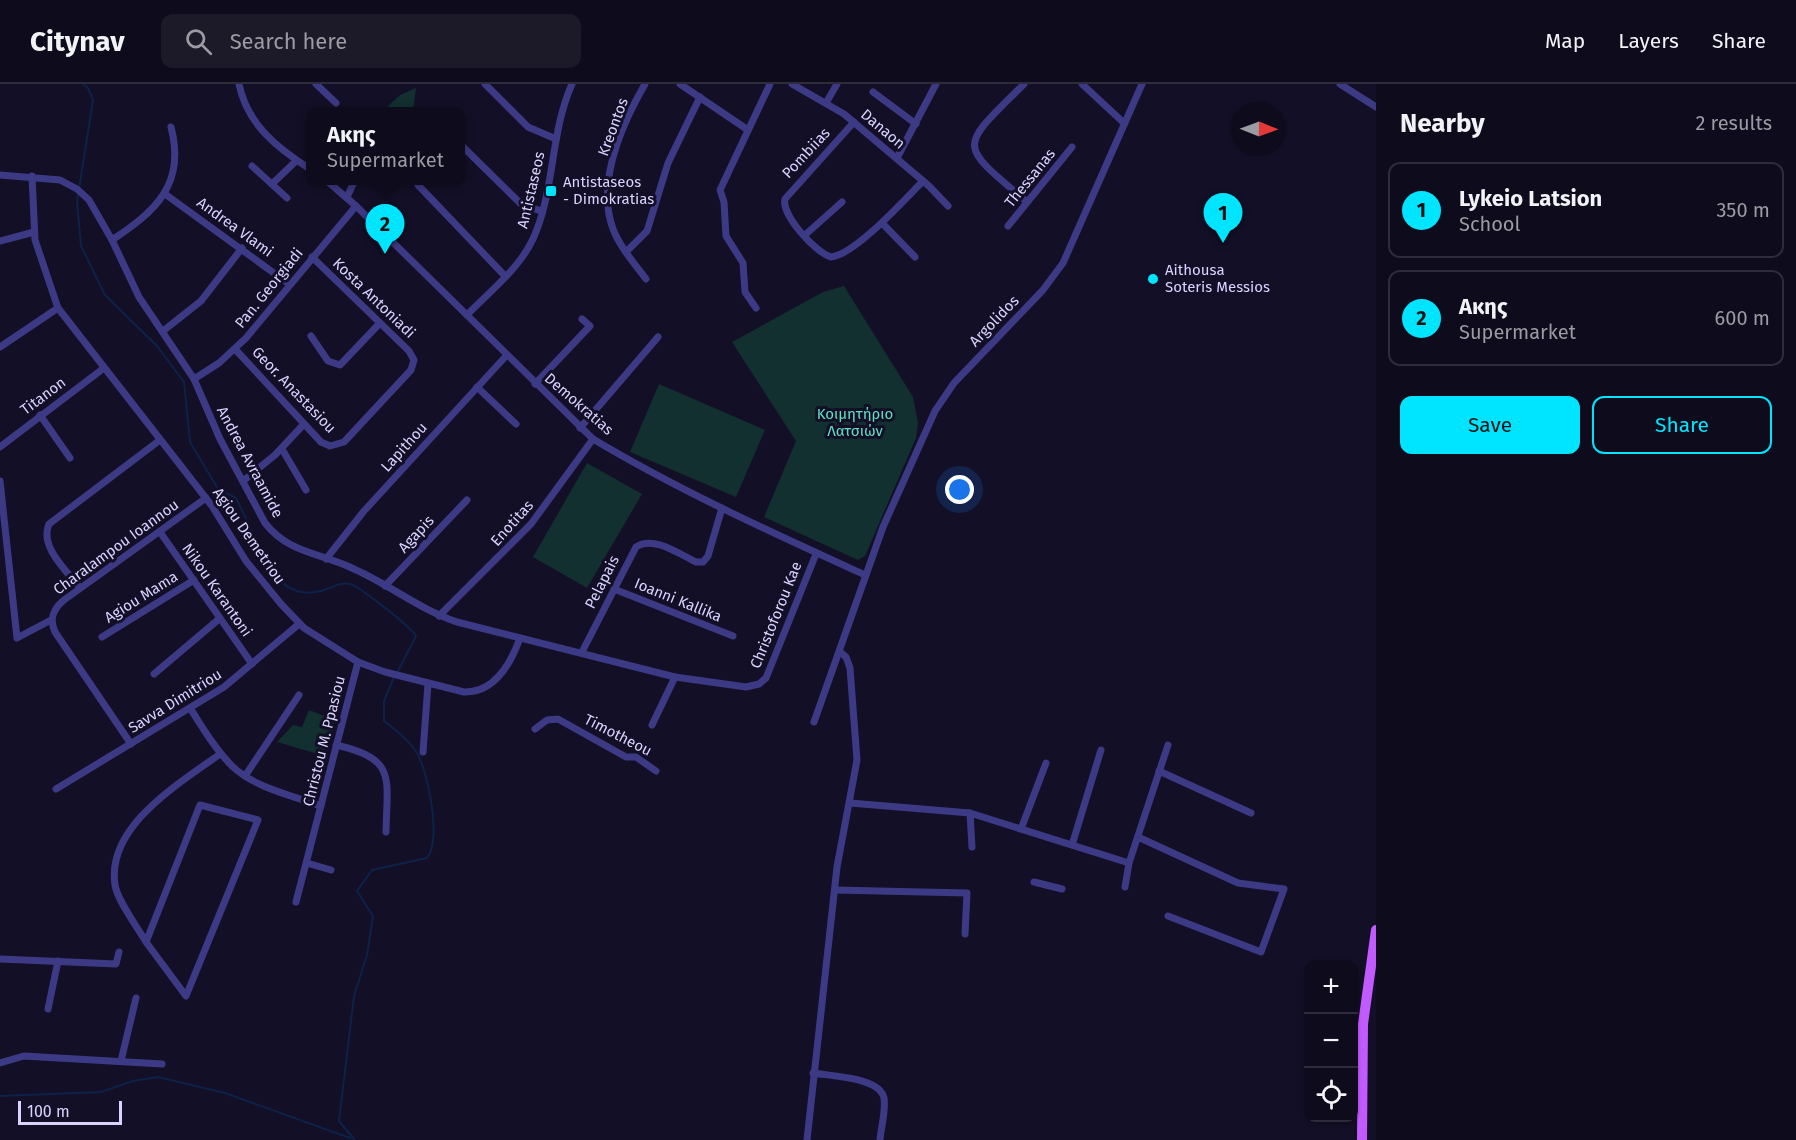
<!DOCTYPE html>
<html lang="en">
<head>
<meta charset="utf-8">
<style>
	body { margin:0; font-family:"Fira Sans",sans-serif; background:#1c1929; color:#f1f3f6 }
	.controls { position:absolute; right:18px; bottom:18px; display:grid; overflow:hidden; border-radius:12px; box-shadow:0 2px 4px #0004 }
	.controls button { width:54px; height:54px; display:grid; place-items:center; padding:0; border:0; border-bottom:2px solid #2e2b3b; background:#0e0b1c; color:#f1f3f6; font:30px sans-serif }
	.compass { position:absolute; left:1232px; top:18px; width:54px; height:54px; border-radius:50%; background:#0e0b1c; box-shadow:0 2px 4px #0004; rotate:91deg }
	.scale { position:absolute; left:18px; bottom:15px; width:104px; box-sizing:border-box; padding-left:6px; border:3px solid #d9d4ff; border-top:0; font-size:16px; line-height:21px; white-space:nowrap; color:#d9d4ff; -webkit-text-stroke:4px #130f26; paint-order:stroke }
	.you { position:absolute; left:960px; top:406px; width:21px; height:21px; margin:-15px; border:4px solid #fff; border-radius:50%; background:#1a73e8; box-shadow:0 0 0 9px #1a73e833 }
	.badge { display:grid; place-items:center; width:39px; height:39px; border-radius:50%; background:#00e5ff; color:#111; font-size:20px; font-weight:700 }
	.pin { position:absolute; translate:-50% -50px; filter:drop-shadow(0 2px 3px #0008) }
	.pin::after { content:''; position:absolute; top:32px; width:21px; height:18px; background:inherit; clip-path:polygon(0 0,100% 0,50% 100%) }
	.popup { position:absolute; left:306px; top:23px; width:159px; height:78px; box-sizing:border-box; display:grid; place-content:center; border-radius:12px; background:#0e0b1c; filter:drop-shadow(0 2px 4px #0005); font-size:20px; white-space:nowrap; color:#9b9ba3 }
	.popup b { font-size:22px; color:#f1f3f6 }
	.popup::after { content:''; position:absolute; left:50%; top:100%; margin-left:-12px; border:12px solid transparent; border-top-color:#0e0b1c }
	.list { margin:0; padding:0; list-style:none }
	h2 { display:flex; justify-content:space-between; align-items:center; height:78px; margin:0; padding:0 24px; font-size:26px }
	h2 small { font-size:20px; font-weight:400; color:#9b9ba3 }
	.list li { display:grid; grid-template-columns:39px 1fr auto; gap:18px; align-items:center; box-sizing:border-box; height:96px; margin:0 12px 12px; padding:0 12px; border:2px solid #2e2b3b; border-radius:12px }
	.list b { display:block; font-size:22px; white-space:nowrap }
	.list p { margin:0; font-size:20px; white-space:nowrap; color:#9b9ba3 }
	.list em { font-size:20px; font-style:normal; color:#9b9ba3 }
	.actions { display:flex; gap:12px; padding:18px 24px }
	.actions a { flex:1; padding:14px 0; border:2px solid #00e5ff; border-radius:12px; text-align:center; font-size:21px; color:#00e5ff }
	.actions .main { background:#00e5ff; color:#111 }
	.icon { flex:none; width:33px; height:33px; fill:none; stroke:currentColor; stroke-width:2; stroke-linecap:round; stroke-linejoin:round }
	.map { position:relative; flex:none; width:1376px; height:1056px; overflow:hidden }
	header { display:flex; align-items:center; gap:36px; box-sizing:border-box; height:84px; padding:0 30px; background:#0e0b1c; border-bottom:2px solid #2e2b3b }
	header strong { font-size:28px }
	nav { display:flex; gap:33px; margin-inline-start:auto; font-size:21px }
	.search { width:420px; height:54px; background:#1c1929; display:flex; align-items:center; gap:15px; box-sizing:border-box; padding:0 21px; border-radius:12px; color:#9b9ba3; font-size:22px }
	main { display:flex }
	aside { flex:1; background:#0e0b1c }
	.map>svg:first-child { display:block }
	.green { fill:#12302f }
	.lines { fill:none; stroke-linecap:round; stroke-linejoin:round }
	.stream { stroke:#0c2248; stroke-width:2 }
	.minor { stroke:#3d3a85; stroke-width:7 }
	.primary { stroke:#c25bff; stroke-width:10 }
	.poi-dot { fill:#00e5ff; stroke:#130f26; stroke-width:2 }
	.labels { text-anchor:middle; stroke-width:6; stroke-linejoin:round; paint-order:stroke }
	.street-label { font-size:15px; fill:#d9d4ff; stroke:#130f26 }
	.poi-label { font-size:15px; fill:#d9d4ff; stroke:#130f26; text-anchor:start }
	.park-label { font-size:15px; fill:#5fe0c0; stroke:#130f26 }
</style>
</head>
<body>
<header>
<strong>Citynav</strong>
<div class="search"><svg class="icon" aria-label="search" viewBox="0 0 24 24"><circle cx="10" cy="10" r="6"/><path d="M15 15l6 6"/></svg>Search here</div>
<nav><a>Map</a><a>Layers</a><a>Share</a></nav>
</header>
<main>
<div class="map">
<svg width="1376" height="1056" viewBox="0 0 1376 1056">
	<rect width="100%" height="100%" fill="#130f26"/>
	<g class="green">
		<polygon points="416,4 413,27 383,27 400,11"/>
		<polygon points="844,202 913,313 918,339 916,354 865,472 858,476 764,433 796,357 732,258 823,208"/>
		<polygon points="659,300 765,346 736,413 630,368"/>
		<polygon points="587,379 642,410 587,504 533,473"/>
		<polygon points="309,626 335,636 325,672 277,658 293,641 302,643"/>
	</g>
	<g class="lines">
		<g class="stream">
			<path d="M83,0L88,4L93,16L77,118L81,162L105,211L157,262L184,298L190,358L218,405L236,414L273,490C289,508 305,513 327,505C335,502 341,498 350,500C360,503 410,542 416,552L397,589"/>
			<polyline points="0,1012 101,1008 133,997 158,993 225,1009 350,1054"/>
			<path d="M354,1055L339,1037L354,912L367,871L373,832L357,807L372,786L427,774C442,756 428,684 415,666C407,654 395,646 384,637V617L394,593"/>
		</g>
		<g class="minor">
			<path d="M239,0C247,40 277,64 310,85"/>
			<polyline points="316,0 336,19"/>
			<polyline points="485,0 528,43 556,55"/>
			<path d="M645,0C622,40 596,99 613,145C620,163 634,179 646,195"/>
			<polyline points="680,0 748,46"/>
			<polyline points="792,0 844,30 929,102 948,122"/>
			<path d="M1024,0C959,65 956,58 1027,118"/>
			<polyline points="1082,0 1124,39"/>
			<polyline points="1340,0 1376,23"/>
			<polyline points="873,8 916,40"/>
			<polyline points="826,19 837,0"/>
			<path d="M854,38L785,115C781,131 816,169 831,173C855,171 905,115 923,97"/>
			<polyline points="461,61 521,120 541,127"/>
			<polyline points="897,74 936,0"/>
			<polyline points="252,82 287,114"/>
			<path d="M0,91L60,96L77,105L89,116L112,156L139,213L194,295L220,355L265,439C289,470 322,469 354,485C390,501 419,525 457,538L675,593L746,603L759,600L766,594L816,470"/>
			<path d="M32,92L35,156L58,224L212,422L246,477L281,520L304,544L358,578L385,588L464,608C495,609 511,579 520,554"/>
			<path d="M326,96L356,122L593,355C680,407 773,449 865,491"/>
			<polyline points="272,100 296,77"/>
			<polyline points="418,101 505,192"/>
			<polyline points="165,110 289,200"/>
			<polyline points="347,113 355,96"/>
			<polyline points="882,139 915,173"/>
			<polyline points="1008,142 1072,63"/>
			<polyline points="805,151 842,118"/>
			<path d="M112,156C156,127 186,100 171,43"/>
			<polyline points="0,157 34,148"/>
			<polyline points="626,168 647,147 668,79 700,13"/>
			<polyline points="756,224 745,208 743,179 726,152 724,118 720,106 770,0"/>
			<path d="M467,231C489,208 519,185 533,155C555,107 550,49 572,0"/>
			<polyline points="163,247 201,217 242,164"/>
			<polyline points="311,252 328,277 340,281 380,239"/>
			<polyline points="0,263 58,224"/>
			<polyline points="235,265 321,358 330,362 344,358 411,286 414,276 409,267 312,173"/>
			<polyline points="194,295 219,279 246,254 356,122"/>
			<polyline points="535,300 590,242 582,235"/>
			<polyline points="477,303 516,340"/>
			<polyline points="40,331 70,374"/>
			<polyline points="580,344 658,253"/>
			<polyline points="0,363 104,284"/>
			<polyline points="282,365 306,406"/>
			<polyline points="0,397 17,554 51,536"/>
			<polyline points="243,397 275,371 304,340"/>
			<polyline points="160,448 252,580"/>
			<polyline points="326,475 364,427 506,272"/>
			<polyline points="385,502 467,416"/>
			<path d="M80,504C67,487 39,463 49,440L160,356"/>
			<polyline points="614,505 733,552"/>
			<polyline points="439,532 531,440 593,355"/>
			<polyline points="102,553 194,496"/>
			<path d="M582,568L636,463C653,451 679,470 696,478H703L708,472L722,424"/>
			<polyline points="154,590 219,535"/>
			<path d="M190,624C203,644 215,665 232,682C255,704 291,711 321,722"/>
			<polyline points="814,638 883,443 935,327 954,299 1043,206 1063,179 1142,0"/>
			<polyline points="652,641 675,593"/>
			<polyline points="535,645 547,636 558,635 626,673 636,673 656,687"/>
			<path d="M131,660L55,548C49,535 53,525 64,516L206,414"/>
			<path d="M336,661C397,675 387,693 386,748"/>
			<polyline points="423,668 428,600"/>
			<polyline points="1159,687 1251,729"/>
			<polyline points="245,692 299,611"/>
			<polyline points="56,705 224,603 299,540"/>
			<polyline points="850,719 970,729 1129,779"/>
			<polyline points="970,729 972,763"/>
			<polyline points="1021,745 1046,679"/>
			<polyline points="1138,753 1238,799 1284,805 1261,868 1168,832"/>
			<polyline points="1072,761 1101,666"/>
			<polyline points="307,779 331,786"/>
			<polyline points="1034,798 1062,805"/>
			<polyline points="1125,803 1129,779 1168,661"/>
			<polyline points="835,806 967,809 965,850"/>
			<polyline points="296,818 358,578"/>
			<path d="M146,858L186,912L258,736L200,721L146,858C138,844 117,816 115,801C106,742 180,699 220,670"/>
			<polyline points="0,875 116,880 119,868"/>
			<polyline points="48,925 58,877"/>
			<polyline points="121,977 136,914"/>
			<polyline points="0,979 24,972 162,980"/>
			<path d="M813,989C830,992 880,993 884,1014C886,1027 881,1043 880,1056"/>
			<polyline points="807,1056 837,783 857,676 850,584 846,573 840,568"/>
		</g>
		<polyline class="primary" points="1362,1056 1363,940 1376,846"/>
	</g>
	<g class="poi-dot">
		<rect x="545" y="101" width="12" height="12" rx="3"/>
		<circle cx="1153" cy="195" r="6"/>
	</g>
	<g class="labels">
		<g class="street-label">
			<text transform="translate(613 43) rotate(-70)" y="5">Kreontos</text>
			<text transform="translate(883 45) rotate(40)" y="5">Danaon</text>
			<text transform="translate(806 69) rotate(-47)" y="5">Pombiias</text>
			<text transform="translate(1030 94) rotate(-51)" y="5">Thessanas</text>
			<text transform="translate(531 106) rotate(-77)" y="5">Antistaseos</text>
			<text transform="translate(235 143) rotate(36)" y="5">Andrea Vlami</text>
			<text transform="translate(269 204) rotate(-51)" y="5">Pan. Georgiadi</text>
			<text transform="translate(374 214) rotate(44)" y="5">Kosta Antoniadi</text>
			<text transform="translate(994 237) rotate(-46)" y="5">Argolidos</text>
			<text transform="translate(294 306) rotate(46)" y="5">Geor. Anastasiou</text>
			<text transform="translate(43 312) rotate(-37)" y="5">Titanon</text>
			<text transform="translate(579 320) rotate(41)" y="5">Demokratias</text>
			<text transform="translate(404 363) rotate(-48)" y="5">Lapithou</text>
			<text transform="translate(250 378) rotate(62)" y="5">Andrea Avraamide</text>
			<text transform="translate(512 439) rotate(-48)" y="5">Enotitas</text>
			<text transform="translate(416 450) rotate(-47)" y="5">Agapis</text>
			<text transform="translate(249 452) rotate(55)" y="5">Agiou Demetriou</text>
			<text transform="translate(116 463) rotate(-36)" y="5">Charalampou Ioannou</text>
			<text transform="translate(602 498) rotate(-63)" y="5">Pelapais</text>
			<text transform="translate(217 506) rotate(55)" y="5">Nikou Karantoni</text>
			<text transform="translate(141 513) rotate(-32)" y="5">Agiou Mama</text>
			<text transform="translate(678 516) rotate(22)" y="5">Ioanni Kallika</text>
			<text transform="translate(776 531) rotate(-68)" y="5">Christoforou Kae</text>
			<text transform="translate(175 617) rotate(-32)" y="5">Savva Dimitriou</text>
			<text transform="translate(618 651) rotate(27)" y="5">Timotheou</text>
			<text transform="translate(324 657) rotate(-76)" y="5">Christou M. Ppasiou</text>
		</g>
		<g class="poi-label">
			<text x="563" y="103">Antistaseos<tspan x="563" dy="17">- Dimokratias</tspan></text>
			<text x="1165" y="191">Aithousa<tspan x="1165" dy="17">Soteris Messios</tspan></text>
		</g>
		<g class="park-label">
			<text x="855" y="335">Κοιμητήριο<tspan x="855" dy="17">Λατσιών</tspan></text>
		</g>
	</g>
</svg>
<div class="controls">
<button>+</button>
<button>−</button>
<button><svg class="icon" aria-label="locate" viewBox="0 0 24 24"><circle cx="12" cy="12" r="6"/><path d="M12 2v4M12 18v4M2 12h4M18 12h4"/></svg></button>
</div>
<svg class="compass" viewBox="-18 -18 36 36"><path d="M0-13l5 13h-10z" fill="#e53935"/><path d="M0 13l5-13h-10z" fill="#9b9ba3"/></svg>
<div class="scale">100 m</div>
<div class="you"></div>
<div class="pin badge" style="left:1223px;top:159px">1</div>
<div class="pin badge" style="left:385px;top:170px">2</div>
<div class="popup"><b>Ακης</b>Supermarket</div>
</div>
<aside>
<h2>Nearby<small>2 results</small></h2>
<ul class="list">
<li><span class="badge">1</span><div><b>Lykeio Latsion</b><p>School</p></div><em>350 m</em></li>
<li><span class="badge">2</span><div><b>Ακης</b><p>Supermarket</p></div><em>600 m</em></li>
</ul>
<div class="actions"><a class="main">Save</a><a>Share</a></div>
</aside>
</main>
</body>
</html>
